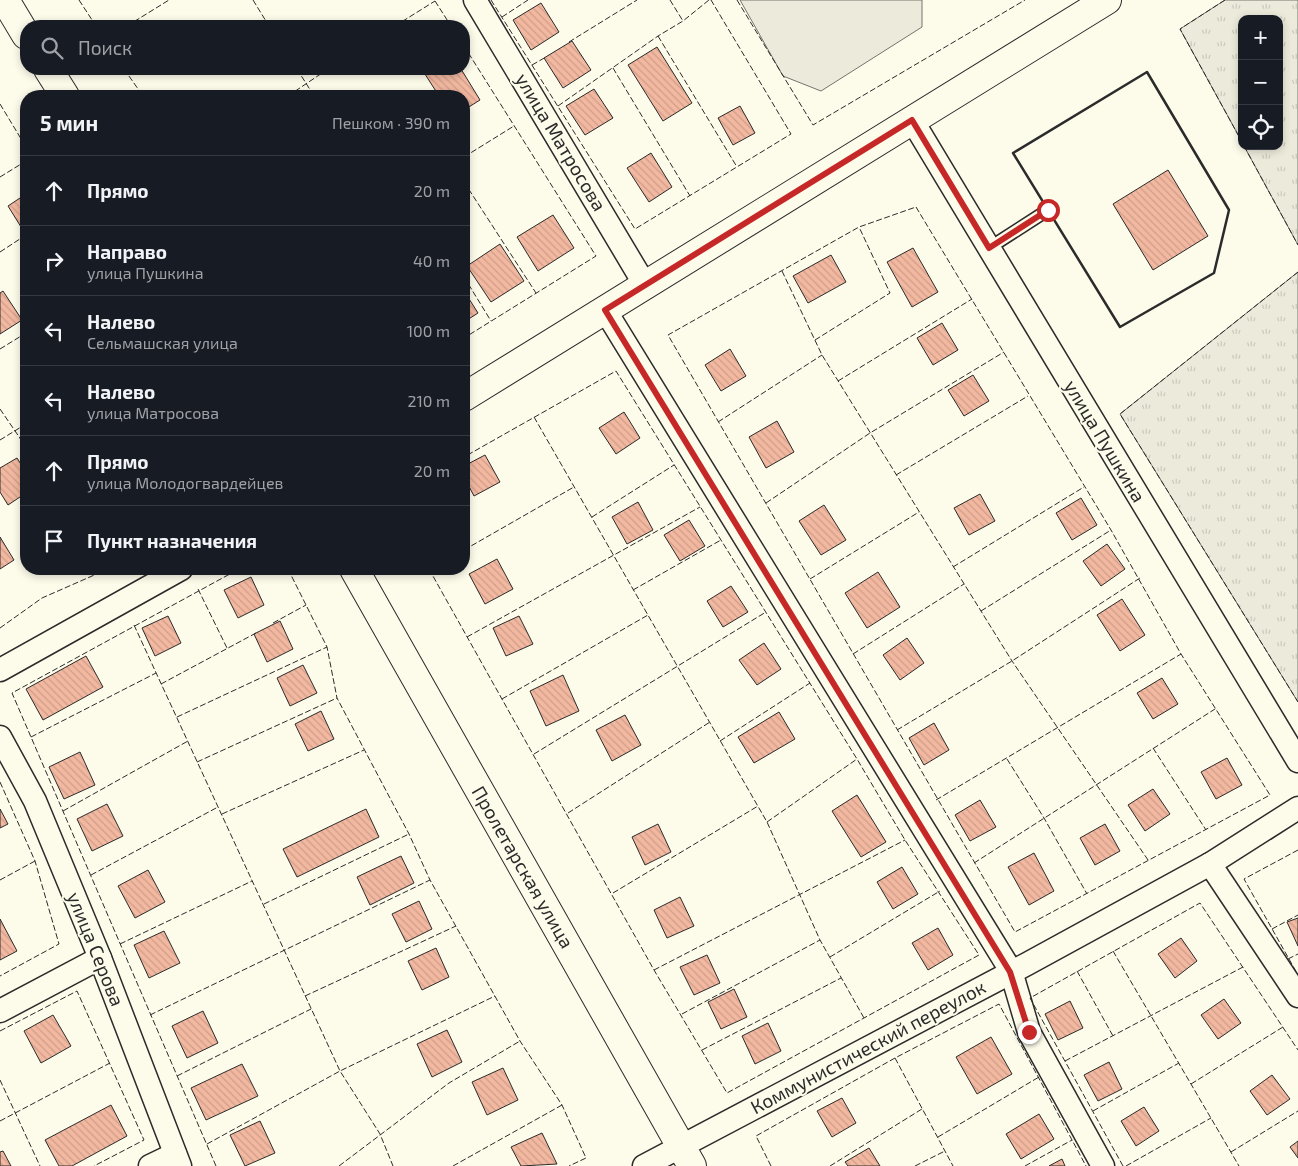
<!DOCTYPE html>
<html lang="ru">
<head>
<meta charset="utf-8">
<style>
	body { margin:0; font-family:"Exo 2",sans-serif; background:#20242c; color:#f1f3f6 }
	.controls { position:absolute; right:15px; top:15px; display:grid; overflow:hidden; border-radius:10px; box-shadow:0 2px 8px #0003 }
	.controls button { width:45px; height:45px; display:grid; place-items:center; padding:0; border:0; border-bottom:1px solid #363941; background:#171b24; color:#f1f3f6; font:25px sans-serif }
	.stop { position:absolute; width:15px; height:15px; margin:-11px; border:4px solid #c62828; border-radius:50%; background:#fff }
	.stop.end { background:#c62828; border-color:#fff; box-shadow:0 1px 5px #0008 }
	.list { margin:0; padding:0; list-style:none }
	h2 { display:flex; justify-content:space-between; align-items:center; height:65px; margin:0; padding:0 20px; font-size:21px }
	h2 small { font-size:16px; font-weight:400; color:#9ea1a6 }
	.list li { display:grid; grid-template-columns:32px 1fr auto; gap:15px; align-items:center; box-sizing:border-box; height:70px; padding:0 20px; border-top:1px solid #363941 }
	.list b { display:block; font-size:19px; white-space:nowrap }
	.list p { margin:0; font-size:16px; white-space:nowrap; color:#9ea1a6 }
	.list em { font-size:16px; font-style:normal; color:#9ea1a6 }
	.icon { flex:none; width:28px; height:28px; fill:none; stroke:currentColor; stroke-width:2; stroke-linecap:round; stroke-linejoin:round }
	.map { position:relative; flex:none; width:1298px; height:1166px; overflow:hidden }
	.search { position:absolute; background:#171b24; box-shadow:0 2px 8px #0003; left:20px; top:20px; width:450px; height:55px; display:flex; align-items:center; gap:12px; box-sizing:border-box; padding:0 18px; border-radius:20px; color:#9ea1a6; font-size:19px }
	.panel { position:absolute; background:#171b24; box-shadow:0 2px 8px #0003; left:20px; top:90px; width:450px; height:485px; border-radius:20px }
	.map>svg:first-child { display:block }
	.grass { fill:url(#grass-tufts); stroke:#74746e }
	.pitch { fill:#ecebdb; stroke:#74746e }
	.building { fill:url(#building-back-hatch); stroke:#2b2b2b }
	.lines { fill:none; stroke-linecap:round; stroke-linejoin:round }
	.lane-casing { stroke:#2b2b2b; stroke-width:14 }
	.street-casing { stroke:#2b2b2b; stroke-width:25 }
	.secondary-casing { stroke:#2b2b2b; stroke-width:30 }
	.lane { stroke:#fdfbea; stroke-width:11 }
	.street { stroke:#fdfbea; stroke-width:22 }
	.secondary { stroke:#fdfbea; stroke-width:28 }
	.fence { stroke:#2b2b2b; stroke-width:1; stroke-dasharray:6 2.5; stroke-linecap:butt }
	.wall { stroke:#2b2b2b; stroke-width:2.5 }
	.route { stroke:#c62828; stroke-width:6 }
	.labels { text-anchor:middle; stroke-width:4; stroke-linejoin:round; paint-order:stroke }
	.street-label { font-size:19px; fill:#2b2b2b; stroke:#fdfbea }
</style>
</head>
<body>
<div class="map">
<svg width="1298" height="1166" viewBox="0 0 1298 1166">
	<defs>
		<pattern id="grass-tufts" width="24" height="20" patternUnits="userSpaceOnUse" patternTransform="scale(1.25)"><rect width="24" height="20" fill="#ecebdb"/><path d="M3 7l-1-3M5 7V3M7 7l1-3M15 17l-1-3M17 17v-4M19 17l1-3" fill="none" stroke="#cbcabc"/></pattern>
		<pattern id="building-back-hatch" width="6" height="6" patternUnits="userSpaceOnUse" patternTransform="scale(1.25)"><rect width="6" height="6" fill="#f2b8a0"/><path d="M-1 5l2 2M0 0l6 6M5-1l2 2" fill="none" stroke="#d09e8a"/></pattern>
	</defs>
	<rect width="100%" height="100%" fill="#fdfbea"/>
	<g class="grass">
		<polygon points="1225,0 1298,0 1298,245 1244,146 1279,146 1279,19 1242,19 1242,142 1180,29"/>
		<polygon points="1298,272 1298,702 1120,414"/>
	</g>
	<polygon class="pitch" points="740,0 922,0 922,27 821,91 783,76"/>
	<g class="building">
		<polygon points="541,3 559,32 531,50 513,20"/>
		<polygon points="572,41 591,70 563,88 544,58"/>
		<polygon points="657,47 692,103 663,121 628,65"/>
		<polygon points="427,69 461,69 480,100 464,110 464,96 439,96 423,71"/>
		<polygon points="594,89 613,118 585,135 566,106"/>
		<polygon points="740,106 755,133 733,145 718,118"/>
		<polygon points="651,153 672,187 649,202 627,168"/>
		<polygon points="1168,170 1208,236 1153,270 1113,204"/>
		<polygon points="26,194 26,235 8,206"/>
		<polygon points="553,215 574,248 538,271 517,237"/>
		<polygon points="500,244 524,281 491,302 467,266"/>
		<polygon points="913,248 938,292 912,307 887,262"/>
		<polygon points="831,255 846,282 808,303 793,276"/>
		<polygon points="3,291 22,320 0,334 0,293"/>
		<polygon points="464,291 478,313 464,322"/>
		<polygon points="942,323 958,350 933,365 917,338"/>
		<polygon points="730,349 746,376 721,391 705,365"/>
		<polygon points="973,375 989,401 964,416 948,390"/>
		<polygon points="624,412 640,438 616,454 599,428"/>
		<polygon points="777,421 794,452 766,468 749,437"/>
		<polygon points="485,455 500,482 474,496 464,477 464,466"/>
		<polygon points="17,458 26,472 26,493 8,505 0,492 0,468"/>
		<polygon points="980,494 995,521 969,535 954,508"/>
		<polygon points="1081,498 1097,525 1072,540 1056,513"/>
		<polygon points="638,502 653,530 627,544 612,517"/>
		<polygon points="824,505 846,540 821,555 799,521"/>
		<polygon points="689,520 705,546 680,561 664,535"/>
		<polygon points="0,537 14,560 0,569"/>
		<polygon points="1107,544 1125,569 1101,586 1083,561"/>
		<polygon points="497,559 513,589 485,604 469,574"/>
		<polygon points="878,572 900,607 867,628 845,593"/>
		<polygon points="251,577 264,605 238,618 224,590"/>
		<polygon points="731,586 748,612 723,627 707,601"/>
		<polygon points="1122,599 1145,635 1120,651 1097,615"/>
		<polygon points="168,616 181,643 155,656 142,628"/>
		<polygon points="519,616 533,644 506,656 493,628"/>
		<polygon points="280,621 293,649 267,662 254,634"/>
		<polygon points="907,638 924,663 900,680 883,655"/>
		<polygon points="764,643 781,669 757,685 739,660"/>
		<polygon points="86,656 103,687 43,720 26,689"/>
		<polygon points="303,665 317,693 290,706 277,678"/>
		<polygon points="563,675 579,711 546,726 530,691"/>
		<polygon points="1162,678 1178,704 1153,719 1137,693"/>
		<polygon points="321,711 334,739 308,751 295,724"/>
		<polygon points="779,712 795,739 754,763 738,737"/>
		<polygon points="625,715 641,745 612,761 596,730"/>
		<polygon points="934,723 949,750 924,765 909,738"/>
		<polygon points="80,752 95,785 64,799 49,767"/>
		<polygon points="1227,758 1242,785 1216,799 1201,772"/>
		<polygon points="1153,789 1170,814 1145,831 1128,805"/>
		<polygon points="857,795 886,842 861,857 832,811"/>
		<polygon points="980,800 996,827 970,841 955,815"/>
		<polygon points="107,804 123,836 92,851 77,819"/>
		<polygon points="0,809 8,824 0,828"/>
		<polygon points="366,809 379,837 297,877 283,849"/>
		<polygon points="658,824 671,852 645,865 632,837"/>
		<polygon points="1105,824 1120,851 1095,865 1080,838"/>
		<polygon points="1034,853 1054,891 1029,905 1008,867"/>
		<polygon points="401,856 414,883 370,905 357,877"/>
		<polygon points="902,867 918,894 893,909 877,882"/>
		<polygon points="148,870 165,902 135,918 118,886"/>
		<polygon points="680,897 694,926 667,938 654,910"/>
		<polygon points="419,901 432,929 406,942 392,914"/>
		<polygon points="1298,918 1298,946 1287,922"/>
		<polygon points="0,919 17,951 0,960"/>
		<polygon points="938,928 953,955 928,970 912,943"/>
		<polygon points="164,931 180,963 149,978 134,945"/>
		<polygon points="1181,938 1197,961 1175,978 1158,954"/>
		<polygon points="436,948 449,977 422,990 408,961"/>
		<polygon points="707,955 720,983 694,995 680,967"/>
		<polygon points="734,989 747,1017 721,1029 708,1002"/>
		<polygon points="1224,999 1241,1023 1218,1039 1201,1015"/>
		<polygon points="1070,1001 1083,1028 1058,1040 1045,1014"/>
		<polygon points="203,1011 218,1043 187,1058 172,1026"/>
		<polygon points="53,1015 71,1046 41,1063 24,1031"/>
		<polygon points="768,1023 781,1051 755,1064 742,1036"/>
		<polygon points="447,1030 462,1062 432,1077 417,1044"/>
		<polygon points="991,1037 1012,1074 977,1094 956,1057"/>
		<polygon points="1109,1062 1122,1089 1098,1101 1084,1075"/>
		<polygon points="242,1064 258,1096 206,1120 191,1088"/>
		<polygon points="503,1068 518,1100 487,1115 472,1082"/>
		<polygon points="1272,1075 1290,1099 1267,1115 1250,1091"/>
		<polygon points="842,1098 856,1123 832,1137 817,1111"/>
		<polygon points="111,1105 127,1136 72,1166 59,1166 45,1140"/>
		<polygon points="1144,1107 1159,1131 1136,1146 1121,1121"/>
		<polygon points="1039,1114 1054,1139 1021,1159 1006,1134"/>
		<polygon points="260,1121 275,1153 245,1166 230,1135"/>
		<polygon points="542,1133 557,1164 521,1166 511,1147"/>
		<polygon points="1298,1141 1298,1158 1290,1147"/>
		<polygon points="869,1148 880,1166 848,1166 845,1162"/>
		<polygon points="3,1151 11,1166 0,1166 0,1152"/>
		<polygon points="1062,1159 1065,1166 1049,1166"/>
	</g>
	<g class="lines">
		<g class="lane-casing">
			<polyline id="lane" points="989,248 1048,210"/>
		</g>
		<g class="street-casing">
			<g id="street">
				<polyline points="475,0 645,285"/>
				<polyline points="912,120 1298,761"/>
				<polyline points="605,310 1011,971 1029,1032 1103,1166"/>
				<polyline points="0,670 181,569"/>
				<polyline points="0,737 35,801 100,958 180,1166"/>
				<polyline points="1210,864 1298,996"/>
				<polyline points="0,1011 100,958"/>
				<polyline points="150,1166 175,1154"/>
				<polyline points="644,1166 1027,964 1210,864 1298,808"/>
			</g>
		</g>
		<g class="secondary-casing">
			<g id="secondary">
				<polyline points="5,0 26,35"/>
				<polyline points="48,69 65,96"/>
				<polyline points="464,397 1107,0"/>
				<polyline points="354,569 692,1166"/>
			</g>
		</g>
		<use href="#lane" class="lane"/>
		<use href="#street" class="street"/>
		<use href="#secondary" class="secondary"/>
		<g class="fence">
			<polyline points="79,0 96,26"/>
			<polyline points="253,0 269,26"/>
			<polyline points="491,0 635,229 791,134 711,0"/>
			<polyline points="670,0 683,21"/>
			<polyline points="737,0 813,125 1025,0"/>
			<polyline points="1225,0 1180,29 1242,142"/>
			<polyline points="435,1 451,26"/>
			<polyline points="502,17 528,0"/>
			<polyline points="127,26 169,0"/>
			<polyline points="395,26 435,1"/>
			<polyline points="658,36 737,167"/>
			<polyline points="569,42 637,0"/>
			<polyline points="464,46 596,256 464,338"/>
			<polyline points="532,65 546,57"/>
			<polyline points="613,68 690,196"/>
			<polyline points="124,69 143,96"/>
			<polyline points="297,69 314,96"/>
			<polyline points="288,96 328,69"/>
			<polyline points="0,104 26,147"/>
			<polyline points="558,106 658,36 683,21 709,0"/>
			<polyline points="1244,146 1298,245"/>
			<polyline points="464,157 514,126"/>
			<polyline points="0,177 26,161"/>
			<polyline points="464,182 536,293"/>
			<polygon points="916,207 1111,530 1181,654 1270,795 1015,932 668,335 859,227"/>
			<polyline points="0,252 26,235"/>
			<polyline points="782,271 822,355 1012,661 1148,860"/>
			<polyline points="1298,272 1120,414 1298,702"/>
			<polyline points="464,277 491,321"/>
			<polyline points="815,340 890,293 859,227"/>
			<polyline points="0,349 26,333"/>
			<polyline points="838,381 972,299"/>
			<polyline points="0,409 26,447"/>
			<polyline points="534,417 767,822 820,940 864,1018"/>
			<polyline points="718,422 822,355"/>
			<polyline points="0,440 26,424"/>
			<polyline points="896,475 1028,396"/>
			<polyline points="766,503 870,433 1004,352"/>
			<polyline points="592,517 674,465"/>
			<polyline points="464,550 574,487"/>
			<polyline points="953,567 1084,487"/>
			<polyline points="288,569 327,647 337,698 409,834 430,880 520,1041 562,1105 586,1158 569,1166"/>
			<polyline points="429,569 654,970 727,1093 979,955 905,840 857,759 616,371 464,457"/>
			<polyline points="810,579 919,512"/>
			<polyline points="198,589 227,648"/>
			<polyline points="633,590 721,540"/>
			<polyline points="981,611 1111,530"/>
			<polyline points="273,623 306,605"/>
			<polyline points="134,625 340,1071 380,1134 393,1166"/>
			<polyline points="0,628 42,598 108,569"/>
			<polyline points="467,637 700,507"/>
			<polyline points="853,654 964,584"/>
			<polyline points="161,684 256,633"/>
			<polyline points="502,699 648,615"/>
			<polyline points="177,717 327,647"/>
			<polyline points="897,730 1012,661 1140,578"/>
			<polyline points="31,737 156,673"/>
			<polyline points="720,741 810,683"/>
			<polyline points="1153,748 1206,830"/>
			<polyline points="534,754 766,612"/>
			<polyline points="1007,759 1044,818 1087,894"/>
			<polyline points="197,762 337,698"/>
			<polyline points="0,782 35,861 59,944 0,976"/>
			<polyline points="936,800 1181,654"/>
			<polyline points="63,811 188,741"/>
			<polyline points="568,813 710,722"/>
			<polyline points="222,814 364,750"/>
			<polyline points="767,822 857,759"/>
			<polyline points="1298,850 1244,879 1298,975"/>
			<polyline points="974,863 1215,709"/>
			<polyline points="91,875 218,807"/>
			<polyline points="0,880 35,861"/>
			<polyline points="613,893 758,806"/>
			<polyline points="264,904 409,834"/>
			<polyline points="1272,929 1298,915"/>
			<polyline points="120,944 252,881"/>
			<polyline points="1113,951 1239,1166"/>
			<polyline points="830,957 940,891"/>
			<polyline points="1288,959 1298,954"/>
			<polyline points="654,970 905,840"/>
			<polyline points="1077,971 1113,1036"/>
			<polyline points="305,996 456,926"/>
			<polyline points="682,1014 820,940"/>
			<polyline points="150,1015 430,880"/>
			<polyline points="0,1031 77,991 144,1140 94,1166"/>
			<polyline points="702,1050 841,978"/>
			<polyline points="895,1058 953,1166"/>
			<polyline points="1065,1061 1243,967"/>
			<polyline points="177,1076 311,1009"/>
			<polyline points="0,1080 40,1166"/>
			<polyline points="1191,1084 1283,1027"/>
			<polyline points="1093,1111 1179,1063"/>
			<polyline points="0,1121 110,1063"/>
			<polyline points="938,1137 1039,1077"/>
			<polyline points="207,1144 340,1071 495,996"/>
			<polyline points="1231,1152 1298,1111"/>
			<polyline points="216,1166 12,693 239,569"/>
			<polyline points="339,1166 449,1083 520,1041"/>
			<polyline points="453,1166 562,1105"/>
			<polyline points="771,1166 756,1136 895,1058 999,1004 1086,1166"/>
			<polyline points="830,1166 922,1109"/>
			<polyline points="915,1166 945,1151"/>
			<polyline points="1025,1166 1072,1140"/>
			<polyline points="1123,1166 1030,998 1200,903 1298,1050"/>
			<polyline points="1126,1166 1211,1118"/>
		</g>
		<polygon class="wall" points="1147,72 1229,210 1214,273 1120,327 1013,153"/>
	</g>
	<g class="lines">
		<polyline class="route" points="1029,1032 1010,972 605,310 912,120 989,248 1048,210"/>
	</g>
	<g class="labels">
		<g class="street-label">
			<text transform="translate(561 142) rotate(59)" y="7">улица Матросова</text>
			<text transform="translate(1105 441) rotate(59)" y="7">улица Пушкина</text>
			<text transform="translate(523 867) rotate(60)" y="7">Пролетарская улица</text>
			<text transform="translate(96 949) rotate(68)" y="7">улица Серова</text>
			<text transform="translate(868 1047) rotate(-28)" y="7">Коммунистический переулок</text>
		</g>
	</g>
</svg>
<div class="controls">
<button>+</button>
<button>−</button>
<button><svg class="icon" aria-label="locate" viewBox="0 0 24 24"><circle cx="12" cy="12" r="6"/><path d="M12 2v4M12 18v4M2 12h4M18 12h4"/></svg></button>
</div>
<div class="stop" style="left:1048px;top:210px"></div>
<div class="stop end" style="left:1029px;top:1032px"></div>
<div class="search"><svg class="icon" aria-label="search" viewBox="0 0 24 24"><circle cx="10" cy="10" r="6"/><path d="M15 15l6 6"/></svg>Поиск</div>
<section class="panel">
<h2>5 мин<small>Пешком · 390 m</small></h2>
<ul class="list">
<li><svg class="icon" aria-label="ahead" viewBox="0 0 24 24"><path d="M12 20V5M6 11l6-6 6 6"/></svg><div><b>Прямо</b></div><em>20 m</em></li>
<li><svg class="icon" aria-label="right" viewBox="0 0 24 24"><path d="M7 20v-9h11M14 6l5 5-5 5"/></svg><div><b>Направо</b><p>улица Пушкина</p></div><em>40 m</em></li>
<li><svg class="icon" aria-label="left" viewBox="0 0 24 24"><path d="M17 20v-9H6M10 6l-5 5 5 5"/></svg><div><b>Налево</b><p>Сельмашская улица</p></div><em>100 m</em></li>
<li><svg class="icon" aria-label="left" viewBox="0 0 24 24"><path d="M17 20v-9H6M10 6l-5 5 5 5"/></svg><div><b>Налево</b><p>улица Матросова</p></div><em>210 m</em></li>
<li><svg class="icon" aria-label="ahead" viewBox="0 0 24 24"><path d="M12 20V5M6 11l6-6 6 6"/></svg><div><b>Прямо</b><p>улица Молодогвардейцев</p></div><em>20 m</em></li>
<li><svg class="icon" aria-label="arrive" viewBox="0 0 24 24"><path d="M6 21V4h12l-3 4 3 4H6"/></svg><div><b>Пункт назначения</b></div></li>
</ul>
</section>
</div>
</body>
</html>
